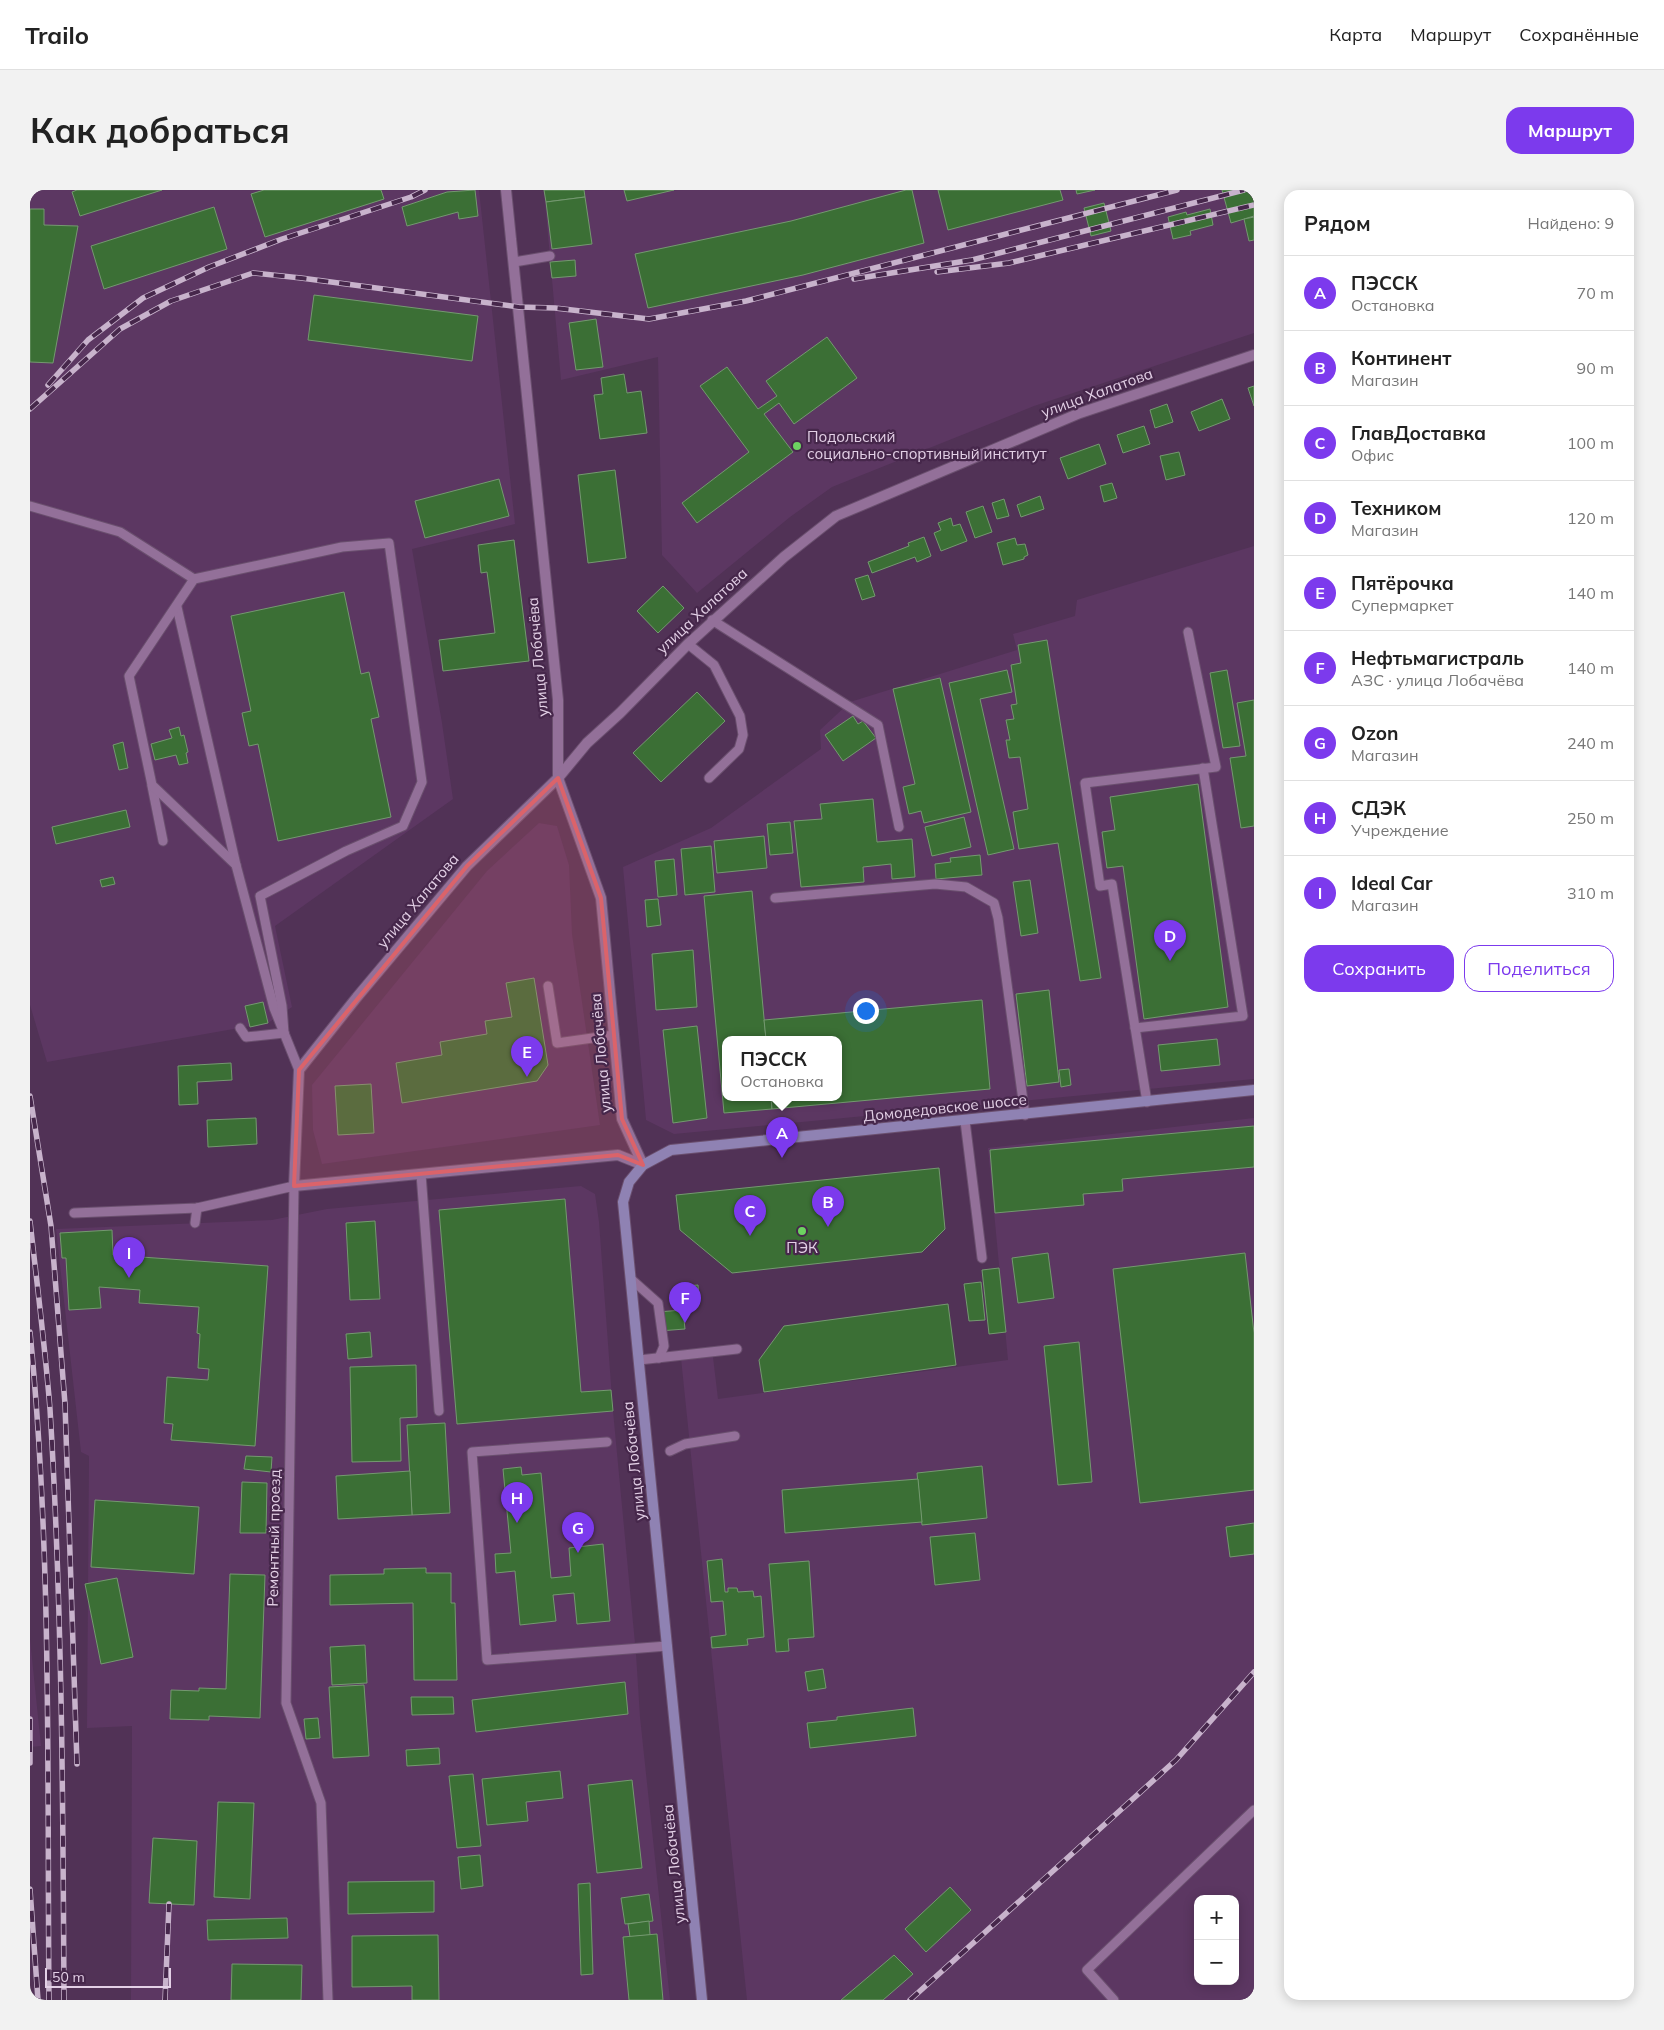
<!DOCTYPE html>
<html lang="ru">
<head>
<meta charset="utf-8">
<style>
	body { margin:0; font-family:Mulish,sans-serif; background:#f2f2f2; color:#222 }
	.controls { position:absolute; right:15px; bottom:15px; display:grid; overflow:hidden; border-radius:10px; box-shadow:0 2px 12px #0003 }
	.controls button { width:45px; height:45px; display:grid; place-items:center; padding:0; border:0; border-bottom:1px solid #e0e0e0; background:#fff; color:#222; font:25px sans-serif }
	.scale { position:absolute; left:15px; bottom:12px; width:126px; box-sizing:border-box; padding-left:5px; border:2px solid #e3d0e6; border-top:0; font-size:14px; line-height:18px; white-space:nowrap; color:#e3d0e6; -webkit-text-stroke:4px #46274b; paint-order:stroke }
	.you { position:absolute; left:835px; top:820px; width:18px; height:18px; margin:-12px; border:4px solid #fff; border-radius:50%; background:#1a73e8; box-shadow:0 0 0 8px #1a73e833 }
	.badge { display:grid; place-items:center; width:32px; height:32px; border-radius:50%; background:#7c3aed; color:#fff; font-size:16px; font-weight:700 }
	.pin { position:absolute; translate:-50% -41px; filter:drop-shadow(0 1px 2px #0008) }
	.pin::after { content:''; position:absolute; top:26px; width:18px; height:15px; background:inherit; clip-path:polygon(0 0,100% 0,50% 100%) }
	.popup { position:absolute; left:692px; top:846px; width:120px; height:65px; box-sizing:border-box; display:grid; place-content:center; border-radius:10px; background:#fff; filter:drop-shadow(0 1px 4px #0005); font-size:16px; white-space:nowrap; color:#767676 }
	.popup b { font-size:19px; color:#222 }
	.popup::after { content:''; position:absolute; left:50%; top:100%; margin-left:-10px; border:10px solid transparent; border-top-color:#fff }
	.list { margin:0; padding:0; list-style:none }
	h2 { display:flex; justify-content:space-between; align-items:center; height:65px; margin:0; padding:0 20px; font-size:21px }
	h2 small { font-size:16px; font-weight:400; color:#767676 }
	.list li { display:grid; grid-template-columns:32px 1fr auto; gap:15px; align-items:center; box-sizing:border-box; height:75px; padding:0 20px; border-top:1px solid #e0e0e0 }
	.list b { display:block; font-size:19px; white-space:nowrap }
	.list p { margin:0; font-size:16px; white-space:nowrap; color:#767676 }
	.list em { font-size:16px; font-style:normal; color:#767676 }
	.actions { display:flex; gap:10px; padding:15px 20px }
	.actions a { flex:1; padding:11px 0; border:1px solid #7c3aed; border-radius:15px; text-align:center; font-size:18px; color:#7c3aed }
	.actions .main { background:#7c3aed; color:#fff }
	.map { position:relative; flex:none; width:1224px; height:1810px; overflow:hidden; border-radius:15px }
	header { display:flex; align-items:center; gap:30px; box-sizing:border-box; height:70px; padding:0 25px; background:#fff; border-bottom:1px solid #e0e0e0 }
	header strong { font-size:24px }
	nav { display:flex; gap:28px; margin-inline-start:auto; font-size:18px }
	.intro { display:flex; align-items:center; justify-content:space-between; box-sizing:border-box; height:120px; padding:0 30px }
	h1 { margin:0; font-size:35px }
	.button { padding:12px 22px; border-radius:15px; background:#7c3aed; color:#fff; font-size:18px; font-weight:700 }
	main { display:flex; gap:30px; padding:0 30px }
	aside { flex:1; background:#fff; border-radius:15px; box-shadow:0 2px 12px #0003 }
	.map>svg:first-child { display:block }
	.built { fill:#5c3762; fill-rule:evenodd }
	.building { fill:#3b6f35; stroke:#749970 }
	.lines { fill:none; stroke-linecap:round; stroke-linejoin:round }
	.lane-casing { stroke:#6a4f6e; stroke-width:11 }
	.street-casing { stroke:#6a4f6e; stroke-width:12 }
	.secondary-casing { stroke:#6a4f6e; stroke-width:12 }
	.lane { stroke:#937099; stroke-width:9 }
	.street { stroke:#937099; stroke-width:10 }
	.secondary { stroke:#8f82b3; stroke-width:10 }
	.rail-casing { stroke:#c8b3cc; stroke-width:5.5 }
	.rail { stroke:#46274b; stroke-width:4; stroke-dasharray:11; stroke-linecap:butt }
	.marked { fill:#db636a; fill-opacity:0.2; stroke:#db636a; stroke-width:4; stroke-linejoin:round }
	.poi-dot { fill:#6dd361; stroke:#46274b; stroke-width:2 }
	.labels { text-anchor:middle; stroke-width:4.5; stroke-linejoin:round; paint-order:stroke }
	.street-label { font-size:15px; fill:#e3d0e6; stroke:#46274b }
	.poi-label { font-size:15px; fill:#e3d0e6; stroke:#46274b; text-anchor:start }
</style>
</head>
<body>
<header>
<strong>Trailo</strong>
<nav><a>Карта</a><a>Маршрут</a><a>Сохранённые</a></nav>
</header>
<div class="intro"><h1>Как добраться</h1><a class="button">Маршрут</a></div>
<main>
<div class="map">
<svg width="1224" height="1810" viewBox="0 0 1224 1810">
	<rect width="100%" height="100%" fill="#513256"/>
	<g class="built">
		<polygon points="0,0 449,0 485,334 382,359 412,533 423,609 245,736 262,817 238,833 17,872 0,815"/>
		<polygon points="514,0 1224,0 1224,143 1004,216 802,297 760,327 667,403 632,365 628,167 531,190"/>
		<path d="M1224,356V889L644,944L616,930L593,677L681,638L791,559L790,540L820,512L987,460L983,444L1045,426L1047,410ZM696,849H808V907H696Z"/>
		<polygon points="509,633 527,636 539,675 542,744 570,935 292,974 283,940 282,895 457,681"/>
		<path d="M1224,928V1810H717L651,1168L683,1167L688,1209L978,1170L958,958ZM1168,1709H1205V1791H1168Z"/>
		<polygon points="551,996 565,1004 569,1032 583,1221 606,1464 610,1527 640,1810 101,1810 102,1536 57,1538 59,1266 51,1262 26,1039 242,1030 297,1019"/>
		<polygon points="0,1449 11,1556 0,1557"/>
	</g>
	<g class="building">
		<polygon points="47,0 132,0 50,26 42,2"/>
		<polygon points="234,0 351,0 354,9 235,47 221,4"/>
		<polygon points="445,0 448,26 429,29 428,22 377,36 372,17 417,2"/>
		<polygon points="514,0 554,0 555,7 516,12"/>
		<polygon points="594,0 644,0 597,11"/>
		<polygon points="876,0 882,0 894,53 773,85 618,118 605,64 761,31"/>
		<polygon points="908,0 1030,0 1033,10 918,40"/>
		<polygon points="1046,0 1065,0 1047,4"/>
		<polygon points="1192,0 1224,0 1224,26 1201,33"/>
		<polygon points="555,7 562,54 522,59 516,12"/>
		<polygon points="1074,13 1081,41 1061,46 1054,18"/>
		<polygon points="184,17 197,59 74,99 61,56"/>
		<polygon points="0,19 14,19 14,35 48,36 23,173 0,172"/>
		<polygon points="1180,19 1183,35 1160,41 1161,45 1143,49 1138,27 1156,22 1157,25"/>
		<polygon points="1224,27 1224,50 1219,51 1214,29"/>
		<polygon points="545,70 546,86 522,88 520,72"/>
		<polygon points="284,105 448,126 442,171 278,150"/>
		<polygon points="566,129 573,177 546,180 539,133"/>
		<polygon points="797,147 827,188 764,234 749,213 734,224 763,262 667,333 652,313 719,262 670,196 697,177 728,219 747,206 736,191"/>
		<polygon points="594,184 597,203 611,201 617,243 570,249 564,205 573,204 571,188"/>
		<polygon points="1224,196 1224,216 1218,198"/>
		<polygon points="1192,209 1200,229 1169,241 1161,222"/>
		<polygon points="1137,214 1143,232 1125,238 1120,220"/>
		<polygon points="1114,236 1120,254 1093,263 1087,245"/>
		<polygon points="1069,254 1076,274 1038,289 1030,268"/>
		<polygon points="1149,262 1155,285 1136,290 1130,266"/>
		<polygon points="585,280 596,368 558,373 548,285"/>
		<polygon points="469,289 479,326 395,348 385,311"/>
		<polygon points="1082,293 1087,308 1074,312 1070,296"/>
		<polygon points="1010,306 1014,319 991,327 987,315"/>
		<polygon points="974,309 979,326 967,329 962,313"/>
		<polygon points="953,316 962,342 945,348 936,322"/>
		<polygon points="921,328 923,336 930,334 937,351 911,361 904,343 911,340 908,333"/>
		<polygon points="894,347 901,366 887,372 885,367 842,383 838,372 879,356 878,353"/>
		<polygon points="985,348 987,355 995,354 998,365 994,367 994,369 973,375 967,353"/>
		<polygon points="484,350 499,471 413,481 409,450 465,443 457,382 451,383 448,355"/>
		<polygon points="838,385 845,406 832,410 825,389"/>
		<polygon points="633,396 654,418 628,443 607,421"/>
		<polygon points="314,402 331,484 339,482 349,527 341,529 361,627 248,651 228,554 219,556 212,523 221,521 201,426"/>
		<polygon points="1017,450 1071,788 1050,791 1028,653 989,659 983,622 998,619 990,567 979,568 976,550 980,550 976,530 984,529 981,515 987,514 981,475 991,473 988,455"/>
		<polygon points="977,480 982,502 950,509 984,659 958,665 919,493"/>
		<polygon points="1197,480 1210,556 1193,558 1180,483"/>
		<polygon points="910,488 941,622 894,633 891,621 879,624 873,597 885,594 863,499"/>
		<polygon points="667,502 695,531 631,592 603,563"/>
		<polygon points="1224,510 1224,636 1211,638 1200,568 1216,566 1207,513"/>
		<polygon points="823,526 828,534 833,531 846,548 813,571 795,545"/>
		<polygon points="149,537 151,546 154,545 158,562 156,563 158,573 149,575 146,565 125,570 121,554 142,548 139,540"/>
		<polygon points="93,552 98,578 89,580 83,555"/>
		<polygon points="1168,594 1198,817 1114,829 1093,676 1077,678 1072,642 1085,640 1080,607"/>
		<polygon points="843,609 847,652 882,649 885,687 862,689 861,674 833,677 834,692 771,697 764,631 792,629 790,614"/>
		<polygon points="96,620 100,637 26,654 22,637"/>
		<polygon points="934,627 941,657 902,666 895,637"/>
		<polygon points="760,632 763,663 740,665 737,634"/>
		<polygon points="734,646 737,678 687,683 684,651"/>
		<polygon points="681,656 685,702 655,705 651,659"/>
		<polygon points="950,665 952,685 906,689 905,674 921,672 920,668"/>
		<polygon points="644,669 647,705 628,707 625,671"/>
		<polygon points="83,687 85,694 72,697 70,690"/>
		<polygon points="1000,690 1008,743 991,746 983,692"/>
		<polygon points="722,701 736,849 696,849 696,907 741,907 742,919 694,923 674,706"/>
		<polygon points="628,709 631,735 617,737 615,710"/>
		<polygon points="663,760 667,817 626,820 622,764"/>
		<polygon points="504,788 518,875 507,891 372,913 366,873 412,865 410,852 457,844 455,831 482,827 476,793"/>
		<polygon points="1019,800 1029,892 997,896 986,804"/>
		<polygon points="952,810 960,899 742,919 741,907 808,907 808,849 736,849 734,830"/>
		<polygon points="233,812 238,833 220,837 215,816"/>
		<polygon points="667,836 677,928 643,933 633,840"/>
		<polygon points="1187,849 1190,875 1131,881 1128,855"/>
		<polygon points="201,873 202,890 167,892 168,914 149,915 148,876"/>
		<polygon points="1039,879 1041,895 1031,897 1029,880"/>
		<polygon points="341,894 344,943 308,945 305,896"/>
		<polygon points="226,928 227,954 178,957 177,930"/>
		<polygon points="1224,936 1224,977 1092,989 1093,1001 1053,1004 1054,1015 965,1023 960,960"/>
		<polygon points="909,978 915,1039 892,1062 702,1083 650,1040 646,1005"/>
		<polygon points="535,1009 551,1202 581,1200 583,1221 427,1234 409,1020"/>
		<polygon points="345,1031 350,1109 320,1110 316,1033"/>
		<polygon points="82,1040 83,1065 238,1076 225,1256 141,1250 143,1234 134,1233 137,1187 178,1190 179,1179 168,1178 170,1144 167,1143 169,1117 109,1113 110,1100 69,1097 71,1118 39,1120 36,1068 32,1068 30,1043"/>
		<polygon points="1018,1063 1024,1108 988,1113 982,1068"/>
		<polygon points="1215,1063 1224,1143 1224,1300 1110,1313 1083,1079"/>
		<polygon points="969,1078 976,1142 959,1144 952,1080"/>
		<polygon points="951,1092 955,1130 939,1131 934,1094"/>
		<polygon points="668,1095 669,1110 646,1112 644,1097"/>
		<polygon points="918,1114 926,1175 734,1202 729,1170 754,1136"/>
		<polygon points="653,1120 655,1139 629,1141 627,1122"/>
		<polygon points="340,1142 342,1167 318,1169 316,1144"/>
		<polygon points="1049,1152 1062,1292 1028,1295 1014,1156"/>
		<polygon points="386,1175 387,1227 370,1228 371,1271 322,1272 320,1177"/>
		<polygon points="415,1233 420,1323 382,1325 377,1235"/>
		<polygon points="216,1266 242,1267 241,1282 214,1279"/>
		<polygon points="952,1276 957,1328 892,1335 887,1283"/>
		<polygon points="491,1277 492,1285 511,1283 521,1388 541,1386 539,1358 573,1354 580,1431 547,1434 544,1403 523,1405 526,1431 490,1435 485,1381 466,1383 465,1364 481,1363 473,1279"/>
		<polygon points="380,1281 382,1325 308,1329 306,1286"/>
		<polygon points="888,1289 892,1332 755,1343 752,1300"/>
		<polygon points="212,1292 237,1293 236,1343 210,1343"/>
		<polygon points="65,1310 169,1317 164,1384 61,1377"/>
		<polygon points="1224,1333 1224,1364 1200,1367 1196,1337"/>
		<polygon points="945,1343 950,1390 905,1395 900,1347"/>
		<polygon points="692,1369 695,1402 698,1402 698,1398 707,1398 708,1402 723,1401 724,1407 731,1406 734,1447 717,1449 718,1455 682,1458 681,1447 696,1445 693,1411 681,1412 677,1371"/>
		<polygon points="779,1371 784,1447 758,1449 759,1461 746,1462 739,1374"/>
		<polygon points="396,1378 396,1383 421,1383 421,1413 425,1413 427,1490 384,1490 383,1413 300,1415 300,1385 354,1384 354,1379"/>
		<polygon points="200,1384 235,1385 230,1528 179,1526 179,1530 140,1529 141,1500 169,1501 169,1498 196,1499"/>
		<polygon points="87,1388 103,1467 71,1474 55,1394"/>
		<polygon points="335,1455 337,1493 302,1495 300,1457"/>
		<polygon points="793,1479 796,1498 778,1501 775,1482"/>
		<polygon points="595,1492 598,1524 446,1542 442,1510"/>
		<polygon points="334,1495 339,1566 303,1568 299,1497"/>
		<polygon points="381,1507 423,1507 424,1524 382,1525"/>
		<polygon points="883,1518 886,1546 780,1558 777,1533 807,1530 807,1527"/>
		<polygon points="288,1528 290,1548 276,1549 274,1529"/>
		<polygon points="409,1558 410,1574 377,1576 376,1560"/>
		<polygon points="530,1581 533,1608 496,1612 498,1631 457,1635 452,1589"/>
		<polygon points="443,1584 451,1656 427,1658 419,1586"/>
		<polygon points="602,1590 612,1678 567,1683 558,1595"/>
		<polygon points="188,1612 224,1613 220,1709 184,1707"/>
		<polygon points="123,1648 167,1651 164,1715 119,1713"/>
		<polygon points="450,1665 453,1696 431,1699 428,1667"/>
		<polygon points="404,1691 404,1722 318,1724 318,1692"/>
		<polygon points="560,1693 563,1784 551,1785 548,1694"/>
		<polygon points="920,1697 941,1720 896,1762 875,1739"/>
		<polygon points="619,1704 623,1731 595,1734 591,1708"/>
		<polygon points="257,1728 258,1748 178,1750 177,1730"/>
		<polygon points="619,1731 620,1745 600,1747 598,1734"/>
		<polygon points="627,1744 633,1810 599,1810 593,1747"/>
		<polygon points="408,1745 409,1810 382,1810 382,1796 322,1797 322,1746"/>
		<polygon points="864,1765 883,1784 853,1810 811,1810"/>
		<polygon points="202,1774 272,1775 271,1810 201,1810"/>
	</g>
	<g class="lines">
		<g class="lane-casing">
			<g id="lane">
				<polyline points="484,72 520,66"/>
				<polyline points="0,316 90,342 164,389"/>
				<polyline points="147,417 206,675 244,818 269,880"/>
				<polyline points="682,430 848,535 869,637"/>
				<polyline points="658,454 684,475 710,526 713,545 709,559 679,588"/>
				<polyline points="122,596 133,651"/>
				<polyline points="206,675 122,595 99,486 164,389 312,357 359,353 392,592 373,636 316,661 230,706 252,816 254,843"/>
				<polyline points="745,708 905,694 936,697 964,713 968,728 995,925"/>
				<polyline points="518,796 527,853 584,845"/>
				<polyline points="210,838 216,847 254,843"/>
				<polyline points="1105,838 1213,826 1173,578"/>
				<polyline points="1117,912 1082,694 1070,696 1055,593 1186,577 1158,442"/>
				<polyline points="935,931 952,1068"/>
				<polyline points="391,984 409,1221"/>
				<polyline points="44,1023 167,1018 264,996 256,1513 291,1613 298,1810"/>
				<polyline points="165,1033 167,1018"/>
				<polyline points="601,1089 628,1113 634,1156 629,1168"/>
				<polyline points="609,1170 707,1159"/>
				<polyline points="577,1252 442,1262 457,1470 637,1456"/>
				<polyline points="640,1261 655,1254 705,1246"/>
				<polyline points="1084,1810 1057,1780 1224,1620"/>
			</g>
		</g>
		<g class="street-casing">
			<g id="street">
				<polyline points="476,0 528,510 528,588 571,708 592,929 613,975"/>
				<polyline points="613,975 588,965 264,996 269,880 327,807 437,676 528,588 557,553 590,523 658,454 754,367 806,326 1050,223 1224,165"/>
			</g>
		</g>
		<g class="secondary-casing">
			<polyline id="secondary" points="672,1810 593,1012 599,992 613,975 641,960 1224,900"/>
		</g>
		<use href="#lane" class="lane"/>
		<use href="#street" class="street"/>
		<use href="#secondary" class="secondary"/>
		<g class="rail-casing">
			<g id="rail">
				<polyline points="907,82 979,73 1224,15"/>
				<polyline points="824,89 942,70 1214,0"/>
				<polyline points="18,195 58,150 113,108 179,77 252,49 381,7 395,0"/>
				<polyline points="0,219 90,139 141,111 223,83 271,88 489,117 525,118 619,129 716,111 1147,0"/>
				<polyline points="0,906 21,1036 35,1214 47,1574"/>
				<path d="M0,1031C7,1094 15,1156 20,1219C32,1415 33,1613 34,1810"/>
				<path d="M0,1142C22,1364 17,1587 19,1810"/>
				<polyline points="0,1529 0,1573"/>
				<polyline points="0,1699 8,1810"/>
				<polyline points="135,1810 139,1714"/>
				<polyline points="880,1810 1146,1570 1224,1482"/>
			</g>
		</g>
		<use href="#rail" class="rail"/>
	</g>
	<path class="marked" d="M528,588L571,708L592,929L613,975L588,965L264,996L269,880L437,676Z"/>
	<g class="poi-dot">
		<circle cx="767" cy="256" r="5"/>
		<circle cx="772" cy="1041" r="5"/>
	</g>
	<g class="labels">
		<g class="street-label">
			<text transform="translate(1067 203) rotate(-20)" y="5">улица Халатова</text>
			<text transform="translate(672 421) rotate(-43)" y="5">улица Халатова</text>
			<text transform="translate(508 467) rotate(-95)" y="5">улица Лобачёва</text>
			<text transform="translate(388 711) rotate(-50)" y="5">улица Халатова</text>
			<text transform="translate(571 863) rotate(-95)" y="5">улица Лобачёва</text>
			<text transform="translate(915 918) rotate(-6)" y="5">Домодедовское шоссе</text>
			<text transform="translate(604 1271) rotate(-96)" y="5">улица Лобачёва</text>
			<text transform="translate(244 1348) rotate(-89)" y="5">Ремонтный проезд</text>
			<text transform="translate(644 1674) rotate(-96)" y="5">улица Лобачёва</text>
		</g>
		<g class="poi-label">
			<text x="777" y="252">Подольский<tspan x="777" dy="17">социально-спортивный институт</tspan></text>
			<text x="772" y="1063" text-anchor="middle">ПЭК</text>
		</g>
	</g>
</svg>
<div class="controls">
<button>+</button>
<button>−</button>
</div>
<div class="scale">50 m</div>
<div class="you"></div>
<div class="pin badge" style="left:752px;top:968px">A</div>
<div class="popup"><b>ПЭССК</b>Остановка</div>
<div class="pin badge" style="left:798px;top:1037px">B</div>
<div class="pin badge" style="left:720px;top:1046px">C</div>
<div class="pin badge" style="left:1140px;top:771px">D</div>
<div class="pin badge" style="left:497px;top:887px">E</div>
<div class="pin badge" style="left:655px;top:1133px">F</div>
<div class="pin badge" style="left:548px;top:1363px">G</div>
<div class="pin badge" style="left:487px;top:1333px">H</div>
<div class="pin badge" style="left:99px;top:1088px">I</div>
</div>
<aside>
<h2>Рядом<small>Найдено: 9</small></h2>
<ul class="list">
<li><span class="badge">A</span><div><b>ПЭССК</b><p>Остановка</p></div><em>70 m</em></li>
<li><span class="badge">B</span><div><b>Континент</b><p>Магазин</p></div><em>90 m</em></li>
<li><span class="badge">C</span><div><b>ГлавДоставка</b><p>Офис</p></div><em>100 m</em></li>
<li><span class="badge">D</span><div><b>Техником</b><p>Магазин</p></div><em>120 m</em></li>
<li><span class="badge">E</span><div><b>Пятёрочка</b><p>Супермаркет</p></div><em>140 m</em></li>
<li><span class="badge">F</span><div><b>Нефтьмагистраль</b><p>АЗС · улица Лобачёва</p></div><em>140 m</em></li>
<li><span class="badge">G</span><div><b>Ozon</b><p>Магазин</p></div><em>240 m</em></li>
<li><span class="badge">H</span><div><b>СДЭК</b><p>Учреждение</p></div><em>250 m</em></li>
<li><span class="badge">I</span><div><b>Ideal Car</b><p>Магазин</p></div><em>310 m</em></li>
</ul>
<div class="actions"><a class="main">Сохранить</a><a>Поделиться</a></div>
</aside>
</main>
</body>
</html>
